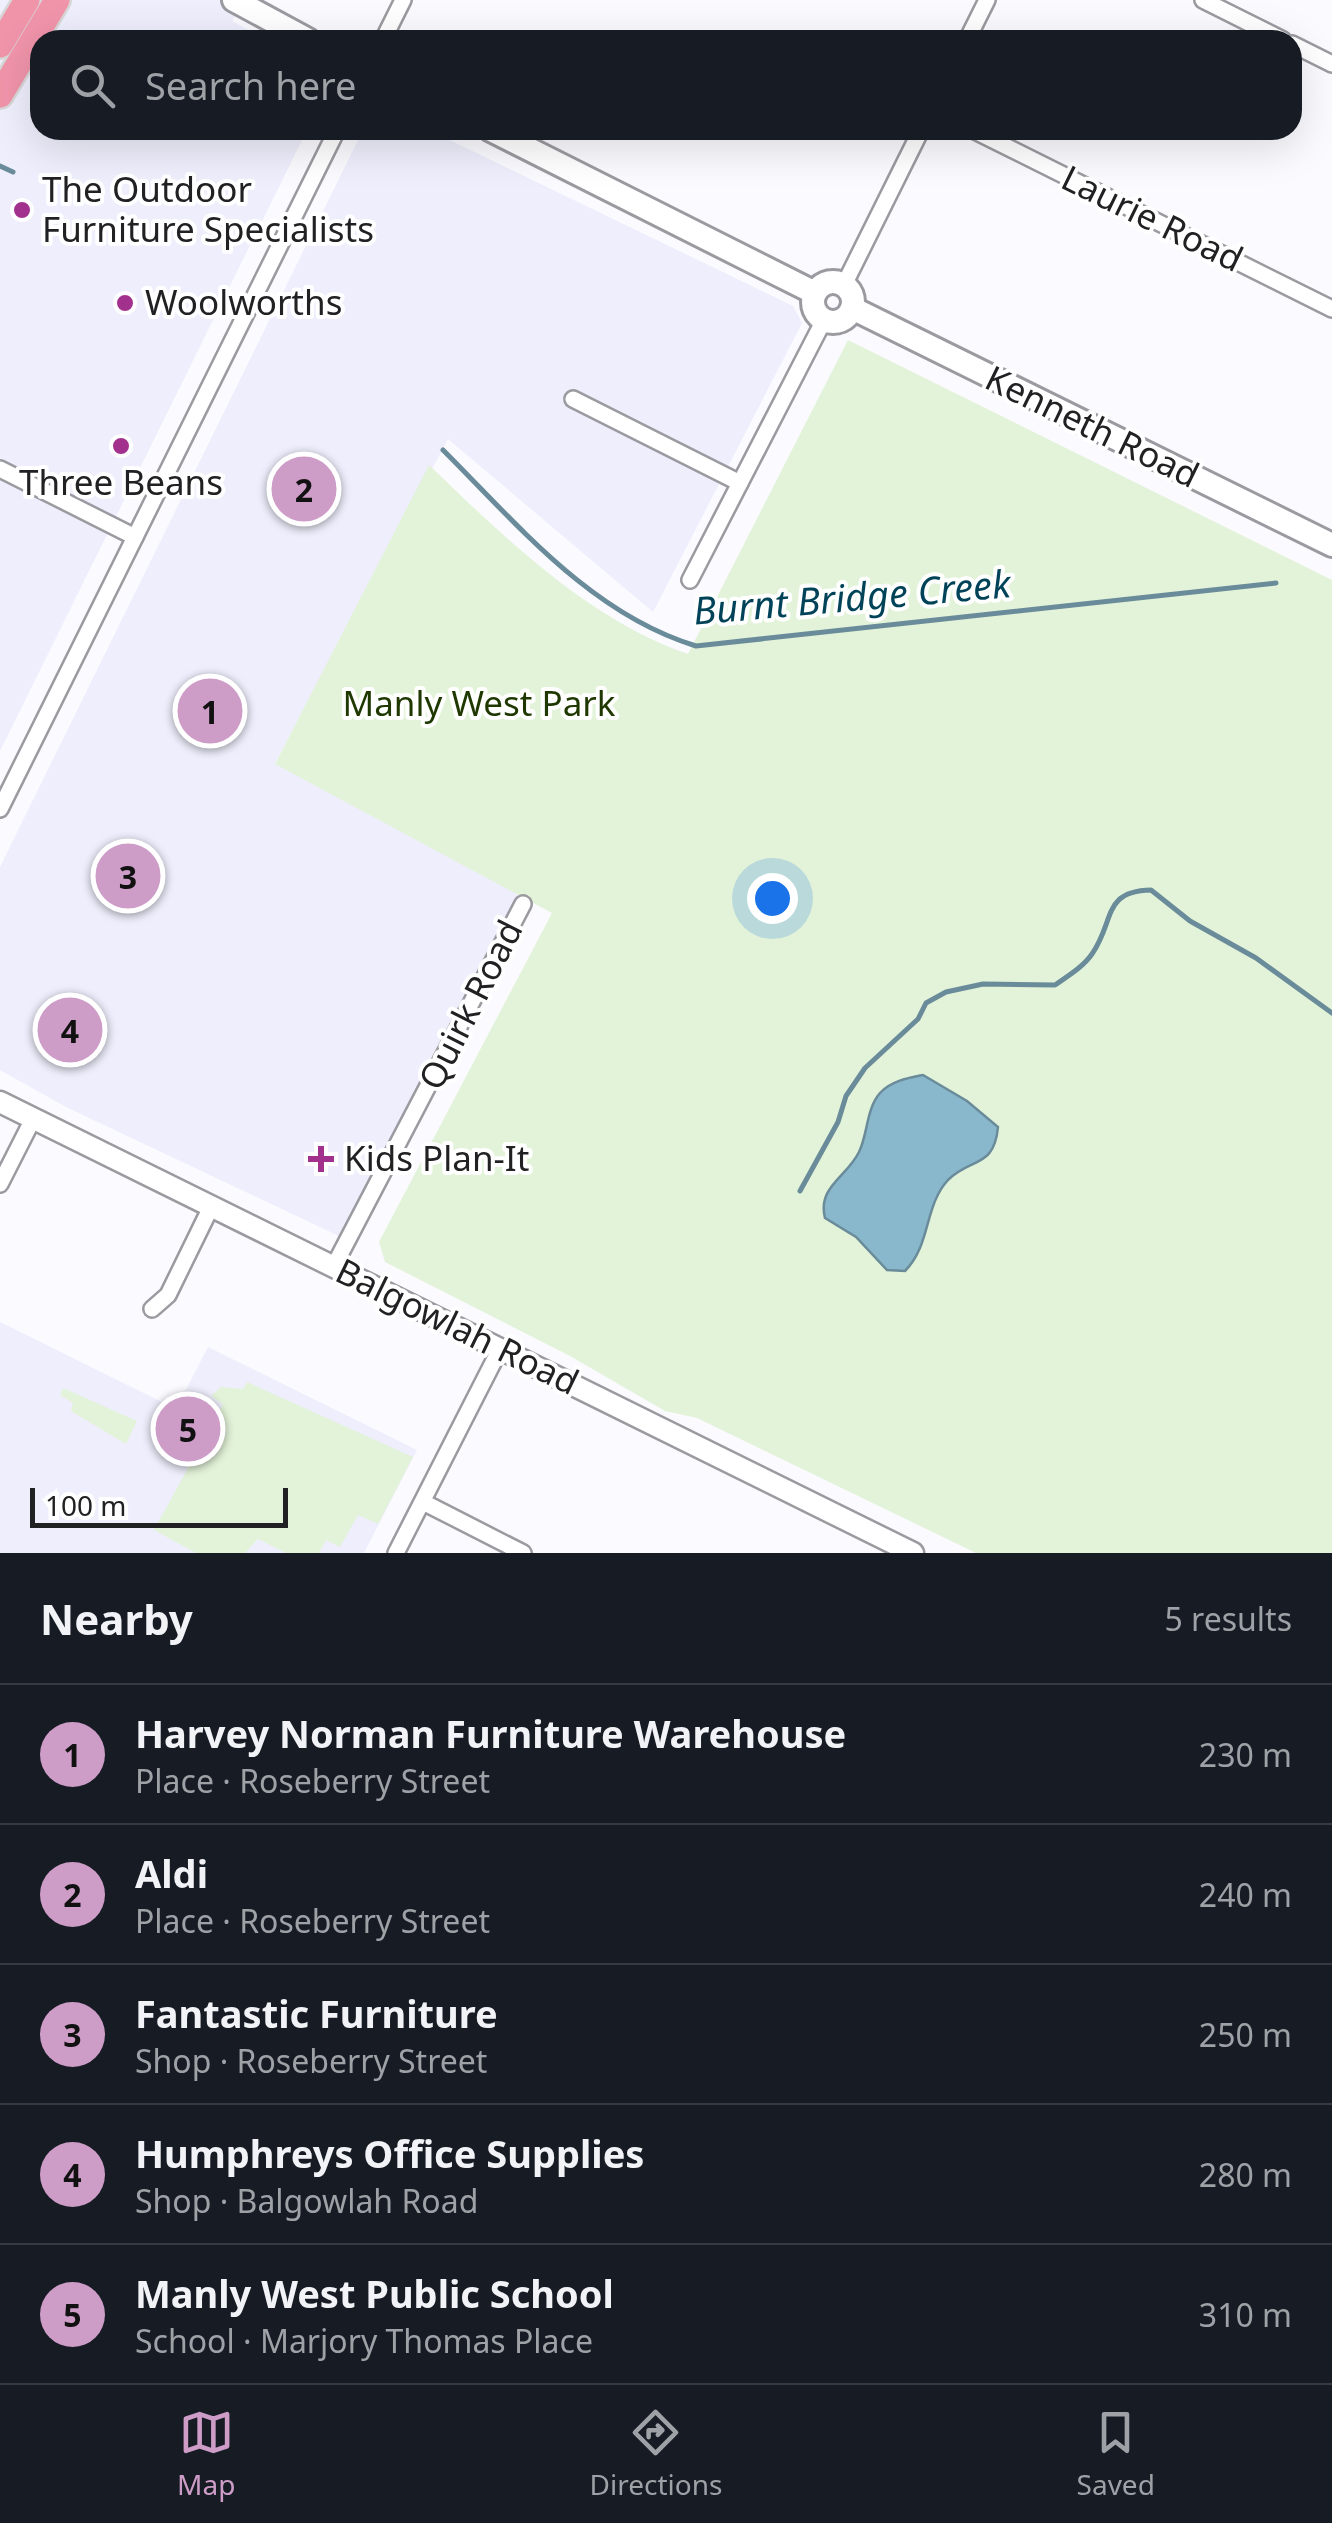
<!DOCTYPE html>
<html lang="en">
<head>
<meta charset="utf-8">
<style>
	body { margin:0; font-family:"Noto Sans",sans-serif; background:#242831; color:#f1f3f6 }
	.scale { position:absolute; left:30px; bottom:25px; width:258px; box-sizing:border-box; padding-left:10px; border:5px solid #212123; border-top:0; font-size:28px; line-height:35px; white-space:nowrap; color:#212123; -webkit-text-stroke:8px #fff; paint-order:stroke }
	.you { position:absolute; left:772px; top:898px; width:35px; height:35px; margin:-25px; border:8px solid #fff; border-radius:50%; background:#1a73e8; box-shadow:0 0 0 15px #1a73e833 }
	.badge { display:grid; place-items:center; width:65px; height:65px; border-radius:50%; background:#cd9cc7; color:#111; font-size:32px; font-weight:700 }
	.pin { position:absolute; translate:-50% -50%; border:5px solid #fff; box-shadow:0 2px 10px #0006 }
	.list { margin:0; padding:0; list-style:none }
	h2 { display:flex; justify-content:space-between; align-items:center; height:130px; margin:0; padding:0 40px; font-size:42px }
	h2 small { font-size:32px; font-weight:400; color:#9ea1a6 }
	.list li { display:grid; grid-template-columns:65px 1fr auto; gap:30px; align-items:center; box-sizing:border-box; height:140px; padding:0 40px; border-top:2px solid #363941 }
	.list b { display:block; font-size:38px; white-space:nowrap }
	.list p { margin:0; font-size:32px; white-space:nowrap; color:#9ea1a6 }
	.list em { font-size:32px; font-style:normal; color:#9ea1a6 }
	.icon { flex:none; width:55px; height:55px; fill:none; stroke:currentColor; stroke-width:2; stroke-linecap:round; stroke-linejoin:round }
	.map { position:relative; flex:none; width:1332px; height:1553px; overflow:hidden }
	.search { position:absolute; background:#171b24; box-shadow:0 10px 40px #0002; left:30px; right:30px; top:30px; height:110px; display:flex; align-items:center; gap:25px; box-sizing:border-box; padding:0 35px; border-radius:30px; color:#9ea1a6; font-size:38px }
	.sheet { height:830px; background:#171b24 }
	nav { display:flex; justify-content:space-around; align-items:center; box-sizing:border-box; height:140px; border-top:2px solid #363941; background:#171b24; font-size:28px; color:#9ea1a6 }
	nav a { display:grid; justify-items:center; gap:5px }
	nav .on { color:#cd9cc7 }
	.map>svg:first-child { display:block }
	.built { fill:#eeeefc }
	.green { fill:#e3f3d9 }
	.water { fill:#89b8cc; stroke:#6a8b99; stroke-width:2.5 }
	.lines { fill:none; stroke-linecap:round; stroke-linejoin:round }
	.stream { stroke:#6a8b99; stroke-width:5 }
	.minor-casing { stroke:#9a9aa0; stroke-width:20 }
	.tertiary-casing { stroke:#9a9aa0; stroke-width:25 }
	.secondary-casing { stroke:#9a9aa0; stroke-width:28 }
	.trunk-casing { stroke:#d7d7d7; stroke-width:30 }
	.minor { stroke:#fff; stroke-width:15 }
	.tertiary { stroke:#fff; stroke-width:20 }
	.secondary { stroke:#fff; stroke-width:22 }
	.trunk { stroke:#f094aa; stroke-width:25 }
	.poi-dot { fill:#a2318e; stroke:#fff; stroke-width:4 }
	.labels { text-anchor:middle; stroke-width:8; stroke-linejoin:round; paint-order:stroke }
	.poi-label { font-size:35px; fill:#212123; stroke:#fff; text-anchor:start }
	.street-label { font-size:35px; fill:#212123; stroke:#fff }
	.park-label { font-size:35px; fill:#1e3800; stroke:#fff }
	.water-label { font-size:38px; font-style:italic; fill:#004358; stroke:#fff }
</style>
</head>
<body>
<div class="map">
<svg width="1332" height="1553" viewBox="0 0 1332 1553">
	<rect width="100%" height="100%" fill="#fafaff"/>
	<g class="built">
		<polygon points="0,0 244,0 232,21 267,40 40,40 40,130 307,130 0,751"/>
		<polygon points="363,130 429,130 793,306 802,323 653,612 448,439 275,763 518,894 341,1237 66,1107 0,1070 0,867"/>
		<polygon points="0,1322 176,1409 208,1347 417,1450 364,1553 0,1553"/>
	</g>
	<g class="green">
		<path d="M848,340L1332,580V1553H976L697,1418L665,1411L570,1356L385,1262L379,1242L552,913L275,764L429,465C504,537 588,620 688,654Z"/>
		<polygon points="247,1382 413,1457 378,1524 358,1515 340,1547 326,1540 319,1553 286,1553 258,1539 245,1553 196,1553 154,1530 223,1404 211,1396 221,1387 243,1389"/>
		<polygon points="63,1388 137,1421 126,1444 71,1411 73,1403 60,1395"/>
	</g>
	<path class="water" d="M923,1075L967,1101L998,1127C994,1169 971,1157 948,1180C924,1206 931,1245 905,1271L887,1270L856,1237L825,1218C817,1187 847,1177 859,1152C868,1134 866,1109 880,1093C891,1081 908,1078 923,1075Z"/>
	<g class="lines">
		<g class="stream">
			<polyline points="0,166 13,172"/>
			<path d="M443,450C518,525 591,614 696,646L1276,583"/>
			<path d="M800,1191L838,1122L846,1096L865,1068L918,1019L926,1003L946,992L983,984L1055,985C1068,976 1083,967 1092,954C1115,921 1102,891 1151,890L1190,921L1256,958L1332,1013"/>
		</g>
		<g class="minor-casing">
			<g id="minor">
				<polyline points="1203,0 1283,40"/>
				<polyline points="383,40 403,0"/>
				<polyline points="967,40 987,0"/>
				<polyline points="1292,44 1332,64"/>
				<polyline points="973,130 1332,309"/>
				<polyline points="844,285 921,130"/>
				<polyline points="573,399 740,483"/>
				<polyline points="0,469 135,537"/>
				<polyline points="690,580 824,320"/>
				<polyline points="0,809 337,130"/>
				<polyline points="0,1184 33,1119"/>
				<polyline points="334,1266 523,904"/>
				<polyline points="152,1309 168,1295 211,1207"/>
				<polyline points="423,1502 523,1553"/>
				<polyline points="396,1553 500,1349"/>
			</g>
		</g>
		<g class="tertiary-casing">
			<polyline id="tertiary" points="0,1102 913,1553"/>
		</g>
		<g class="secondary-casing">
			<g id="secondary">
				<polyline points="234,0 308,40"/>
				<polyline points="491,130 815,293"/>
				<circle cx="833" cy="302" r="20"/>
				<polyline points="852,308 1332,545"/>
			</g>
		</g>
		<g class="trunk-casing">
			<g id="trunk">
				<polyline points="0,45 27,0"/>
				<polyline points="0,95 57,0"/>
			</g>
		</g>
		<use href="#minor" class="minor"/>
		<use href="#tertiary" class="tertiary"/>
		<use href="#secondary" class="secondary"/>
		<use href="#trunk" class="trunk"/>
	</g>
	<g class="poi-dot">
		<circle cx="22" cy="210" r="10"/>
		<circle cx="125" cy="303" r="10"/>
		<circle cx="121" cy="446" r="10"/>
		<path d="M316 1144h10v10h10v10h-10v10h-10v-10h-10v-10h10z"/>
	</g>
	<g class="labels">
		<g class="poi-label">
			<text x="42" y="202">The Outdoor<tspan x="42" dy="40">Furniture Specialists</tspan></text>
			<text x="145" y="315">Woolworths</text>
			<text x="121" y="495" text-anchor="middle">Three Beans</text>
			<text x="344" y="1171">Kids Plan-It</text>
		</g>
		<g class="street-label">
			<text transform="translate(1152 219) rotate(26)" y="12">Laurie Road</text>
			<text transform="translate(1092 427) rotate(26)" y="12">Kenneth Road</text>
			<text transform="translate(471 1005) rotate(-63)" y="12">Quirk Road</text>
			<text transform="translate(457 1327) rotate(26)" y="12">Balgowlah Road</text>
		</g>
		<g class="park-label">
			<text x="479" y="716">Manly West Park</text>
		</g>
		<g class="water-label">
			<text transform="translate(852 598) rotate(-5)" y="13">Burnt Bridge Creek</text>
		</g>
	</g>
</svg>
<div class="scale">100 m</div>
<div class="you"></div>
<div class="pin badge" style="left:210px;top:711px">1</div>
<div class="pin badge" style="left:304px;top:489px">2</div>
<div class="pin badge" style="left:128px;top:876px">3</div>
<div class="pin badge" style="left:70px;top:1030px">4</div>
<div class="pin badge" style="left:188px;top:1429px">5</div>
<div class="search"><svg class="icon" aria-label="search" viewBox="0 0 24 24"><circle cx="10" cy="10" r="6"/><path d="M15 15l6 6"/></svg>Search here</div>
</div>
<section class="sheet">
<h2>Nearby<small>5 results</small></h2>
<ul class="list">
<li><span class="badge">1</span><div><b>Harvey Norman Furniture Warehouse</b><p>Place · Roseberry Street</p></div><em>230 m</em></li>
<li><span class="badge">2</span><div><b>Aldi</b><p>Place · Roseberry Street</p></div><em>240 m</em></li>
<li><span class="badge">3</span><div><b>Fantastic Furniture</b><p>Shop · Roseberry Street</p></div><em>250 m</em></li>
<li><span class="badge">4</span><div><b>Humphreys Office Supplies</b><p>Shop · Balgowlah Road</p></div><em>280 m</em></li>
<li><span class="badge">5</span><div><b>Manly West Public School</b><p>School · Marjory Thomas Place</p></div><em>310 m</em></li>
</ul>
</section>
<nav>
<a class="on"><svg class="icon" aria-label="map" viewBox="0 0 24 24"><path d="M3 6l6-2 6 2 6-2v14l-6 2-6-2-6 2zM9 4v14M15 6v14"/></svg>Map</a>
<a><svg class="icon" aria-label="directions" viewBox="0 0 24 24"><path d="M12 3l9 9-9 9-9-9zM9 14v-3h6M13 9l2 2-2 2"/></svg>Directions</a>
<a><svg class="icon" aria-label="saved" viewBox="0 0 24 24"><path d="M7 4h10v16l-5-4-5 4z"/></svg>Saved</a>
</nav>
</body>
</html>
